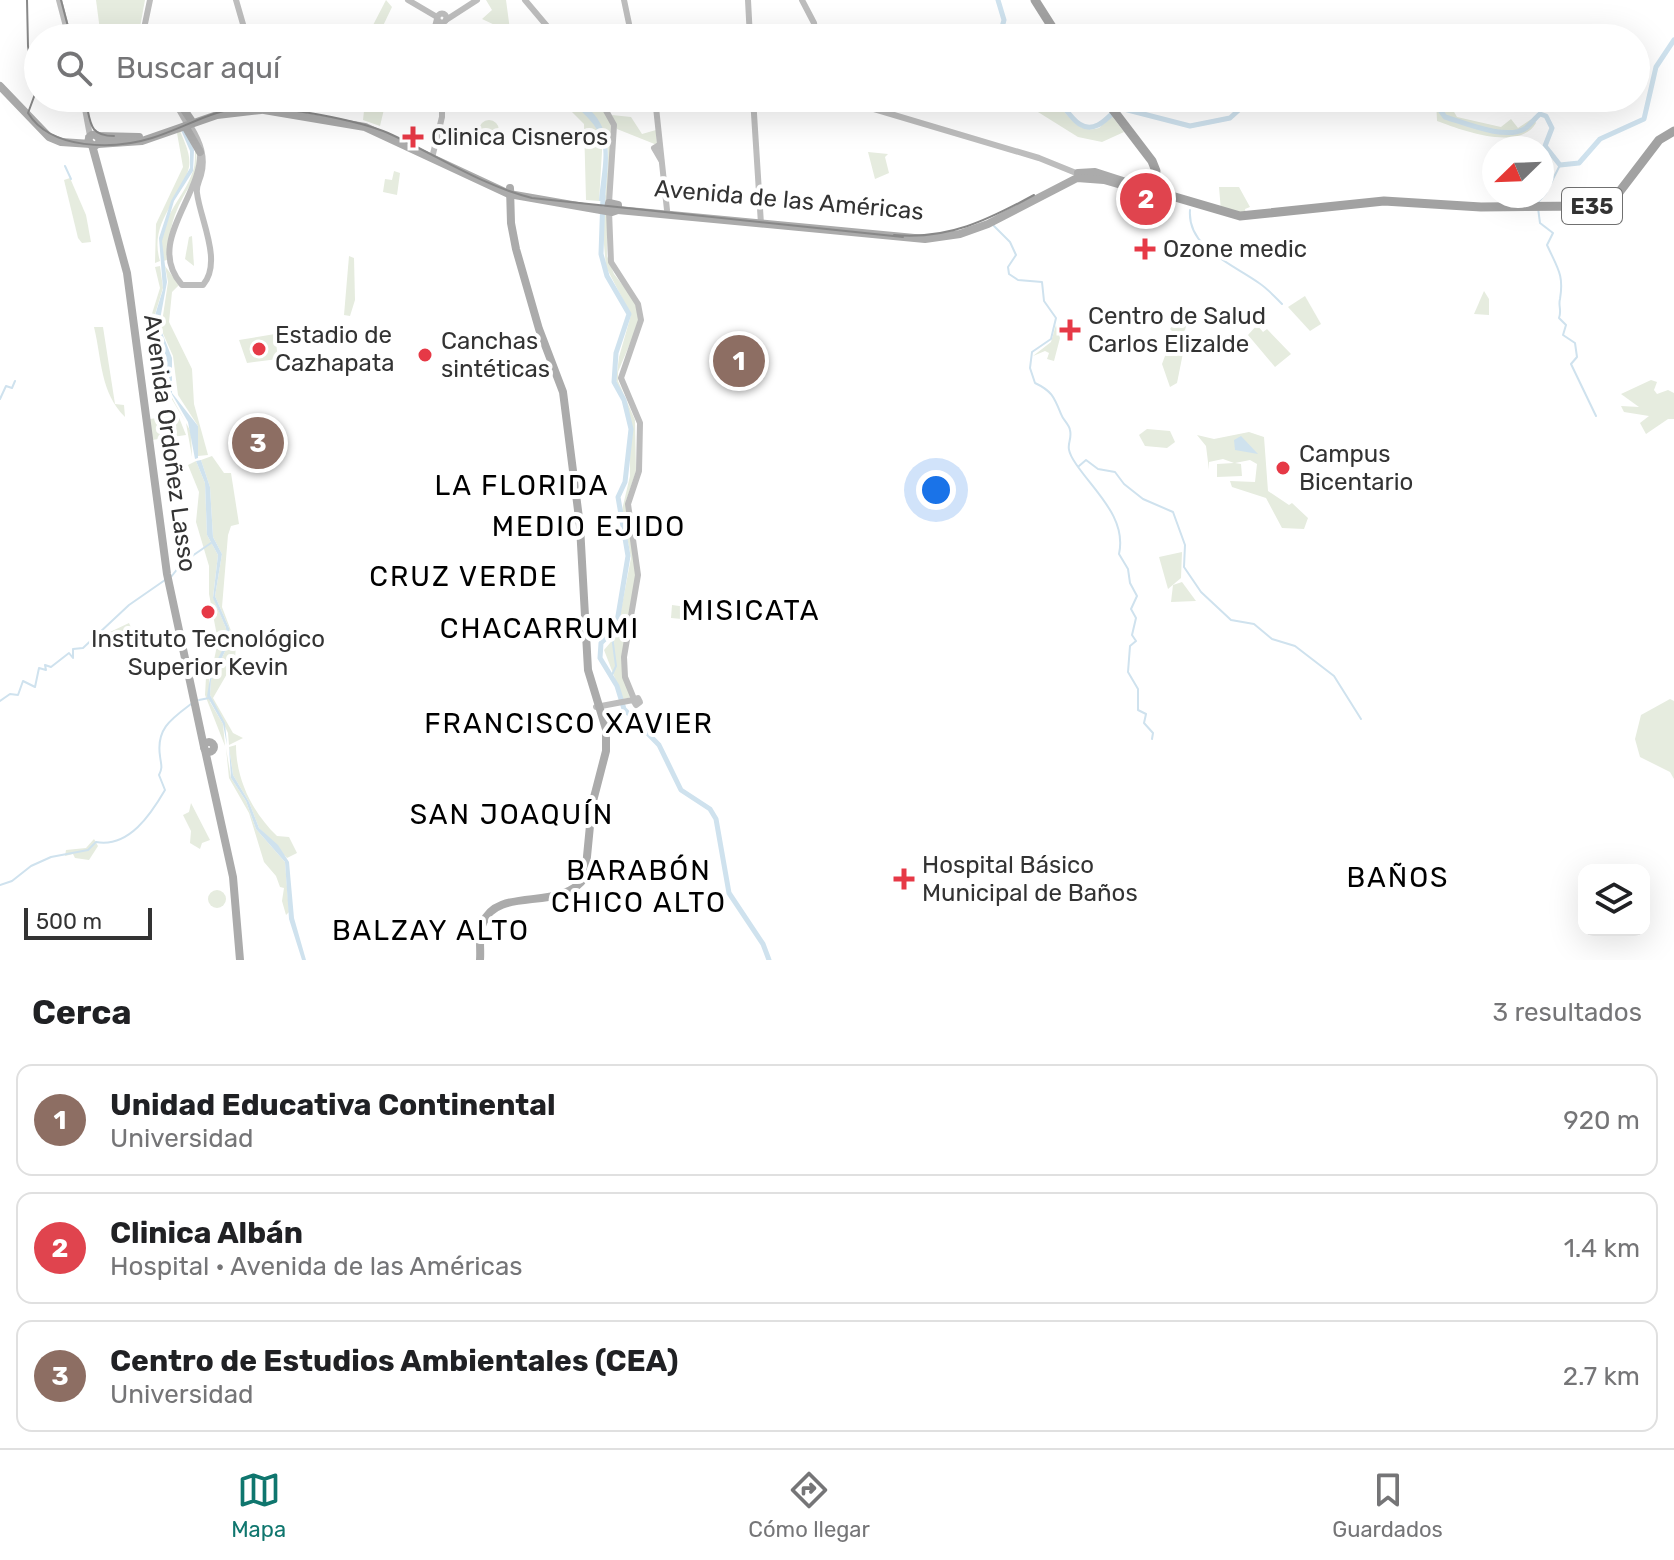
<!DOCTYPE html>
<html lang="es">
<head>
<meta charset="utf-8">
<style>
	body { margin:0; font-family:Rubik,sans-serif; background:#f6f6f6; color:#202124 }
	.controls { position:absolute; right:24px; bottom:24px; display:grid; overflow:hidden; border-radius:16px; box-shadow:0 8px 32px #0002 }
	.controls button { width:72px; height:72px; display:grid; place-items:center; padding:0; border:0; border-bottom:2px solid #e0e0e0; background:#fff; color:#202124; font:40px sans-serif }
	.compass { position:absolute; left:1482px; top:136px; width:72px; height:72px; border-radius:50%; background:#fff; box-shadow:0 8px 32px #0002; rotate:247deg }
	.scale { position:absolute; left:24px; bottom:20px; width:128px; box-sizing:border-box; padding-left:8px; border:4px solid #333; border-top:0; font-size:22px; line-height:28px; white-space:nowrap; color:#333; -webkit-text-stroke:6px #fff; paint-order:stroke }
	.you { position:absolute; left:936px; top:490px; width:28px; height:28px; margin:-20px; border:6px solid #fff; border-radius:50%; background:#1a73e8; box-shadow:0 0 0 12px #1a73e833 }
	.badge { display:grid; place-items:center; width:52px; height:52px; border-radius:50%; background:#0f766e; color:#fff; font-size:26px; font-weight:700 }
	.pin { position:absolute; translate:-50% -50%; border:4px solid #fff; box-shadow:0 2px 8px #0006 }
	.list { margin:0; padding:0; list-style:none }
	h2 { display:flex; justify-content:space-between; align-items:center; height:104px; margin:0; padding:0 32px; font-size:34px }
	h2 small { font-size:26px; font-weight:400; color:#757577 }
	.list li { display:grid; grid-template-columns:52px 1fr auto; gap:24px; align-items:center; box-sizing:border-box; height:112px; margin:0 16px 16px; padding:0 16px; border:2px solid #e0e0e0; border-radius:16px }
	.list b { display:block; font-size:30px; white-space:nowrap }
	.list p { margin:0; font-size:26px; white-space:nowrap; color:#757577 }
	.list em { font-size:26px; font-style:normal; color:#757577 }
	.icon { flex:none; width:44px; height:44px; fill:none; stroke:currentColor; stroke-width:2; stroke-linecap:round; stroke-linejoin:round }
	.map { position:relative; flex:none; width:1674px; height:960px; overflow:hidden }
	.search { position:absolute; background:#fff; box-shadow:0 8px 32px #0002; left:24px; right:24px; top:24px; height:88px; display:flex; align-items:center; gap:20px; box-sizing:border-box; padding:0 28px; border-radius:44px; color:#757577; font-size:30px }
	.sheet { height:488px; background:#fff }
	nav { display:flex; justify-content:space-around; align-items:center; box-sizing:border-box; height:112px; border-top:2px solid #e0e0e0; background:#fff; font-size:22px; color:#757577 }
	nav a { display:grid; justify-items:center; gap:4px }
	nav .on { color:#0f766e }
	.map>svg:first-child { display:block }
	.green { fill:#e6ecdf }
	.water { fill:#cfe2ee }
	.lines { fill:none; stroke-linecap:round; stroke-linejoin:round }
	.stream { stroke:#cfe2ee; stroke-width:2 }
	.river { stroke:#cfe2ee; stroke-width:5 }
	.primary-tunnel { stroke:#d6d6d6; stroke-width:8; stroke-dasharray:8 4; stroke-linecap:butt }
	.secondary { stroke:#bdbdbd; stroke-width:6 }
	.primary { stroke:#ababab; stroke-width:8 }
	.trunk { stroke:#a2a2a2; stroke-width:9 }
	.tram { stroke:#888; stroke-width:2 }
	.poi-dot { fill:#e63946; stroke:#fff; stroke-width:3 }
	.labels { text-anchor:middle; stroke-width:8; stroke-linejoin:round; paint-order:stroke }
	.shield { fill:#fff; stroke:#707070; stroke-width:2 }
	.shield-label { font-size:22px; font-weight:bold; fill:#333 }
	.poi-label { font-size:24px; fill:#333; stroke:#fff; text-anchor:start }
	.street-label { font-size:24px; fill:#333; stroke:#fff }
	.quarter-label { font-size:28px; letter-spacing:2px; fill:#000; stroke:#fff }
</style>
</head>
<body>
<div class="map">
<svg width="1674" height="960" viewBox="0 0 1674 960">
	<rect width="100%" height="100%" fill="#fff"/>
	<g class="green">
		<polygon points="96,0 145,0 138,38 101,38"/>
		<polygon points="386,0 392,7 381,30 371,29"/>
		<polygon points="486,0 506,0 510,30 503,24 497,26 482,19 492,10"/>
		<path d="M558,98C576,98 594,121 603,135L599,201L586,200L584,124Z"/>
		<path d="M575,98H597L611,122L608,202L605,201C608,153 617,131 575,98Z"/>
		<path d="M1042,98H1052C1067,111 1075,135 1099,128L1112,116L1124,132L1102,142L1078,137L1038,112Z"/>
		<path d="M1436,98H1446L1457,117L1501,127L1511,119L1518,128L1533,118L1536,123C1519,152 1461,130 1437,121Z"/>
		<polygon points="365,102 385,105 380,126 363,120"/>
		<polygon points="612,115 631,117 642,134 656,130 657,145 617,129"/>
		<circle cx="489" cy="130" r="10"/>
		<path d="M180,131C185,143 191,155 189,167C182,199 148,222 160,261L155,263L156,224L183,167L177,133Z"/>
		<path d="M196,146C199,185 190,179 177,210C170,225 169,244 167,260L163,261C155,219 182,203 193,171C196,164 194,154 196,146Z"/>
		<polygon points="868,152 888,154 885,157 889,173 875,179"/>
		<polygon points="394,171 400,173 397,195 383,192 385,179 392,180"/>
		<polygon points="70,178 86,215 91,242 82,243 78,238 64,180"/>
		<polygon points="1219,187 1239,187 1250,207 1245,209 1246,214 1221,211"/>
		<polygon points="601,211 607,214 607,256 614,274 635,301 639,322 618,372 618,381 635,420 636,471 626,501 638,567 622,655 632,697 623,699 604,650 616,636 631,558 622,510 630,476 630,419 626,400 616,381 619,357 631,315 606,267"/>
		<polygon points="192,236 194,266 185,259 189,237"/>
		<polygon points="349,256 354,258 355,300 350,316 344,315"/>
		<polygon points="160,266 163,288 153,321 165,356 171,396 191,432 192,457 186,423 170,396 163,356 150,320 160,288 155,267"/>
		<polygon points="165,266 179,285 172,292 169,322 192,369 194,404 208,455 198,456 198,426 178,395 173,356 161,329 168,282"/>
		<polygon points="1484,291 1489,299 1489,315 1474,314"/>
		<polygon points="1305,296 1321,324 1310,331 1288,307"/>
		<polygon points="1184,311 1190,314 1185,330 1178,337 1170,329"/>
		<polygon points="1056,325 1060,338 1054,361 1047,359 1049,353 1045,351 1033,356 1051,342"/>
		<polygon points="1257,325 1263,332 1267,329 1291,354 1275,367 1248,335"/>
		<path d="M94,327H103L115,404L124,405L125,417C100,392 102,360 94,327Z"/>
		<polygon points="275,334 278,359 247,363 239,340"/>
		<polygon points="1168,348 1183,353 1177,383 1170,387 1162,364"/>
		<polygon points="1651,380 1657,382 1654,390 1657,394 1668,390 1674,393 1674,419 1668,419 1646,434 1640,423 1649,416 1624,412 1621,406 1639,407 1621,394"/>
		<polygon points="178,415 186,435 152,440 150,419"/>
		<polygon points="1147,429 1170,431 1175,442 1167,448 1145,446 1139,435"/>
		<polygon points="1249,432 1264,437 1268,491 1289,505 1292,503 1308,518 1304,529 1282,528 1266,498 1232,487 1230,481 1255,482 1257,464 1250,460 1235,463 1241,464 1242,476 1217,477 1217,464 1234,463 1223,459 1209,462 1209,470 1206,446 1197,435 1214,439"/>
		<polygon points="212,456 224,473 231,473 239,524 231,526 228,535 222,607 236,644 235,660 213,698 233,733 243,738 229,745 228,733 210,695 211,680 230,641 229,628 215,596 222,554 213,537 210,487 201,460"/>
		<polygon points="196,461 205,483 207,535 218,555 213,597 226,628 227,641 209,678 210,702 223,724 225,746 205,695 206,677 214,660 218,641 209,594 209,566 196,522 199,492 188,465"/>
		<polygon points="1182,552 1181,578 1168,589 1159,557"/>
		<polygon points="1182,582 1196,601 1171,602 1173,585"/>
		<polygon points="672,605 694,608 693,620 671,618"/>
		<polygon points="129,623 134,634 114,643 110,632"/>
		<polygon points="1670,699 1674,701 1674,779 1670,772 1640,757 1635,739 1641,715"/>
		<path d="M236,745C236,779 252,812 277,836L289,837L297,853L287,858L259,828L249,802L233,775L229,747Z"/>
		<polygon points="226,748 231,778 246,801 256,829 285,862 289,912 286,915 282,901 284,888 280,887 276,876 264,862 249,813 229,778"/>
		<polygon points="191,803 210,840 202,843 200,849 190,843 191,831 183,815 189,812"/>
		<polygon points="94,839 98,846 89,860 75,858 73,854 65,856 66,850 86,848"/>
		<circle cx="217" cy="899" r="9"/>
	</g>
	<g class="water">
		<path d="M566,98C576,98 581,103 589,109C616,134 607,168 605,201H599C605,145 613,136 566,98Z"/>
		<polygon points="184,129 194,150 193,171 174,201 162,241 167,282 159,325 172,358 172,393 198,426 198,458 195,459 188,422 170,391 166,356 153,322 163,289 159,238 171,201 190,168 190,151 181,130"/>
		<polygon points="1241,436 1258,454 1235,450 1234,440"/>
		<polygon points="201,460 210,487 213,537 222,554 215,596 229,628 230,641 211,680 210,695 225,723 227,745 223,724 207,696 211,672 227,641 226,628 213,598 218,555 207,535 205,483 196,461"/>
		<polygon points="229,747 233,775 249,802 259,828 278,845 289,862 294,918 306,960 302,960 289,919 285,862 256,829 246,801 231,778"/>
	</g>
	<g class="lines">
		<g class="stream">
			<polyline points="65,166 71,179"/>
			<polyline points="1538,202 1546,193 1560,165"/>
			<path d="M1538,208L1540,223L1553,233L1547,245C1558,269 1564,275 1560,299C1558,306 1562,310 1559,318L1566,325L1563,335L1575,343L1577,357L1571,364L1596,416"/>
			<path d="M1190,210C1187,248 1233,264 1259,283C1268,289 1275,297 1282,304"/>
			<path d="M993,225L1010,242L1016,255L1008,267L1009,274L1018,280L1042,282L1044,301L1056,318L1051,339L1032,352L1030,368L1035,383C1052,391 1054,397 1061,414C1063,420 1069,424 1070,430C1073,443 1062,444 1076,464C1095,492 1127,518 1119,554L1128,569L1130,583L1137,596L1131,609L1136,618L1132,635L1136,641L1130,646L1128,672L1138,689V710L1146,714L1144,723L1153,733L1152,739"/>
			<polyline points="0,399 6,386 12,388 15,381"/>
			<polyline points="1079,466 1086,460 1098,469 1115,472 1124,484 1143,499 1173,512 1185,545 1184,567 1201,592 1231,620 1254,624 1272,639 1295,646 1334,676 1361,719"/>
			<polyline points="171,577 182,563 211,543"/>
			<polyline points="612,636 616,666 612,675"/>
			<polyline points="199,700 209,698"/>
			<polyline points="0,701 10,694 18,695 23,681 35,687 39,668 46,670 45,665 51,667 69,653 73,658 73,649 83,648 129,605 165,580"/>
			<path d="M0,885L12,881L31,866L51,857L88,850L96,842C129,848 151,814 165,790L159,775C163,767 161,765 160,756C156,729 171,719 191,704"/>
		</g>
		<g class="river">
			<polyline points="998,0 1004,20 999,38"/>
			<path d="M1055,98C1068,108 1077,135 1098,125C1106,121 1111,113 1120,108L1190,126L1230,118L1252,98"/>
			<polyline points="1329,98 1336,101 1346,98"/>
			<path d="M1442,98L1440,110L1445,117C1465,123 1507,141 1526,128C1531,124 1535,118 1540,114L1546,116L1552,128L1545,146L1560,165L1579,163L1600,139L1644,119L1656,67L1674,40"/>
			<polyline points="603,196 601,254 607,276 629,314 616,353 614,382 624,400 631,429 625,482 618,497 628,556 616,628 601,643 600,658 617,686 624,709 659,745 681,790 710,809 716,819 729,893 763,944 769,960"/>
		</g>
		<polyline class="primary-tunnel" points="85,139 102,139"/>
		<g class="secondary">
			<polyline points="59,0 69,38"/>
			<polyline points="236,0 247,38"/>
			<polyline points="408,0 437,17"/>
			<polyline points="525,0 557,38"/>
			<polyline points="624,0 632,38"/>
			<polyline points="748,0 750,38"/>
			<polyline points="802,0 814,23 817,38"/>
			<circle cx="442" cy="18" r="4.5"/>
			<polyline points="446,20 477,0"/>
			<polyline points="142,38 150,0"/>
			<polyline points="432,38 437,19"/>
			<polyline points="83,98 90,136"/>
			<polyline points="599,98 614,125 609,203"/>
			<polyline points="655,98 667,210"/>
			<polyline points="753,98 761,224"/>
			<polyline points="837,98 1039,158 1081,175"/>
			<polyline points="177,106 185,120"/>
			<path d="M191,127C200,142 206,157 201,175C199,182 196,186 197,193C200,219 223,262 203,285H182C144,242 204,195 200,150"/>
			<polyline points="659,145 654,148 661,160"/>
			<polyline points="432,158 442,117 442,98"/>
			<polyline points="609,211 611,262 638,304 641,320 621,378 640,423 639,471 628,504 638,575 624,657 625,677 634,699"/>
			<polygon points="638,698 640,702 636,705 633,700"/>
			<polyline points="596,707 633,700"/>
		</g>
		<g class="primary">
			<polyline points="0,86 49,137 61,142 91,144"/>
			<polyline points="176,98 191,120"/>
			<polyline points="273,98 283,108 293,110"/>
			<polyline points="237,106 254,98"/>
			<polyline points="264,110 365,127 509,194 612,212 618,210 618,205 609,203 608,210"/>
			<polyline points="185,126 200,152"/>
			<circle cx="94" cy="140" r="5.5"/>
			<polyline points="97,136 139,137"/>
			<polyline points="98,144 142,141 217,115 261,110"/>
			<polyline points="92,145 127,273 167,574 204,747"/>
			<polyline points="1078,173 1095,172 1123,181"/>
			<polyline points="618,210 925,239 960,234 988,224 1077,178 1104,180 1156,195"/>
			<circle cx="209" cy="747" r="5"/>
			<polyline points="205,750 233,877 240,960"/>
			<path d="M480,960C481,948 478,934 483,923C497,885 562,913 585,877L592,805L606,751V729L588,670L580,526L563,392L539,329L516,249L511,223L510,188"/>
		</g>
		<g class="trunk">
			<polyline points="1035,0 1059,38"/>
			<polyline points="1104,98 1152,161 1156,171 1153,185"/>
			<polyline points="1154,181 1158,192 1240,216 1384,201 1481,207 1595,206 1617,195 1659,140 1674,131"/>
			<polyline points="1137,190 1149,189"/>
		</g>
		<g class="tram">
			<path d="M27,0L28,46L35,94L28,113C51,150 113,150 152,138C185,128 214,108 250,107C282,106 358,120 388,133C437,155 480,185 532,198L903,237"/>
			<polyline points="61,0 71,38"/>
			<path d="M85,98C91,120 87,136 114,136"/>
			<path d="M894,235C948,240 988,220 1034,195"/>
		</g>
	</g>
	<g class="poi-dot">
		<path d="M409 125h8v8h8v8h-8v8h-8v-8h-8v-8h8z"/>
		<path d="M1141 237h8v8h8v8h-8v8h-8v-8h-8v-8h8z"/>
		<path d="M1066 318h8v8h8v8h-8v8h-8v-8h-8v-8h8z"/>
		<circle cx="259" cy="349" r="8"/>
		<circle cx="425" cy="355" r="8"/>
		<circle cx="1283" cy="468" r="8"/>
		<circle cx="208" cy="612" r="8"/>
		<path d="M900 867h8v8h8v8h-8v8h-8v-8h-8v-8h8z"/>
	</g>
	<g class="labels">
		<rect class="shield" x="1562" y="188" width="60" height="36" rx="6"/>
		<g class="shield-label">
			<text x="1592" y="214">E35</text>
		</g>
		<g class="poi-label">
			<text x="431" y="145">Clinica Cisneros</text>
			<text x="1163" y="257">Ozone medic</text>
			<text x="1088" y="324">Centro de Salud<tspan x="1088" dy="28">Carlos Elizalde</tspan></text>
			<text x="275" y="343">Estadio de<tspan x="275" dy="28">Cazhapata</tspan></text>
			<text x="441" y="349">Canchas<tspan x="441" dy="28">sintéticas</tspan></text>
			<text x="1299" y="462">Campus<tspan x="1299" dy="28">Bicentario</tspan></text>
			<text x="208" y="647" text-anchor="middle">Instituto Tecnológico<tspan x="208" dy="28">Superior Kevin</tspan></text>
			<text x="922" y="873">Hospital Básico<tspan x="922" dy="28">Municipal de Baños</tspan></text>
		</g>
		<g class="street-label">
			<text transform="translate(789 200) rotate(5)" y="8">Avenida de las Américas</text>
			<text transform="translate(170 443) rotate(82)" y="8">Avenida Ordoñez Lasso</text>
		</g>
		<g class="quarter-label">
			<text x="522" y="495">LA FLORIDA</text>
			<text x="589" y="536">MEDIO EJIDO</text>
			<text x="464" y="586">CRUZ VERDE</text>
			<text x="751" y="620">MISICATA</text>
			<text x="540" y="638">CHACARRUMI</text>
			<text x="569" y="733">FRANCISCO XAVIER</text>
			<text x="512" y="824">SAN JOAQUÍN</text>
			<text x="639" y="880">BARABÓN<tspan x="639" dy="32">CHICO ALTO</tspan></text>
			<text x="1398" y="887">BAÑOS</text>
			<text x="431" y="940">BALZAY ALTO</text>
		</g>
	</g>
</svg>
<div class="controls">
<button><svg class="icon" aria-label="layers" viewBox="0 0 24 24"><path d="M12 4l9 5-9 5-9-5zM3 14l9 5 9-5"/></svg></button>
</div>
<svg class="compass" viewBox="-18 -18 36 36"><path d="M0-13l5 13h-10z" fill="#e53935"/><path d="M0 13l5-13h-10z" fill="#757577"/></svg>
<div class="scale">500 m</div>
<div class="you"></div>
<div class="pin badge" style="left:739px;top:361px;background:#8d6e63">1</div>
<div class="pin badge" style="left:1146px;top:199px;background:#e0444e">2</div>
<div class="pin badge" style="left:258px;top:443px;background:#8d6e63">3</div>
<div class="search"><svg class="icon" aria-label="search" viewBox="0 0 24 24"><circle cx="10" cy="10" r="6"/><path d="M15 15l6 6"/></svg>Buscar aquí</div>
</div>
<section class="sheet">
<h2>Cerca<small>3 resultados</small></h2>
<ul class="list">
<li><span class="badge" style="background:#8d6e63">1</span><div><b>Unidad Educativa Continental</b><p>Universidad</p></div><em>920 m</em></li>
<li><span class="badge" style="background:#e0444e">2</span><div><b>Clinica Albán</b><p>Hospital · Avenida de las Américas</p></div><em>1.4 km</em></li>
<li><span class="badge" style="background:#8d6e63">3</span><div><b>Centro de Estudios Ambientales (CEA)</b><p>Universidad</p></div><em>2.7 km</em></li>
</ul>
</section>
<nav>
<a class="on"><svg class="icon" aria-label="map" viewBox="0 0 24 24"><path d="M3 6l6-2 6 2 6-2v14l-6 2-6-2-6 2zM9 4v14M15 6v14"/></svg>Mapa</a>
<a><svg class="icon" aria-label="directions" viewBox="0 0 24 24"><path d="M12 3l9 9-9 9-9-9zM9 14v-3h6M13 9l2 2-2 2"/></svg>Cómo llegar</a>
<a><svg class="icon" aria-label="saved" viewBox="0 0 24 24"><path d="M7 4h10v16l-5-4-5 4z"/></svg>Guardados</a>
</nav>
</body>
</html>
